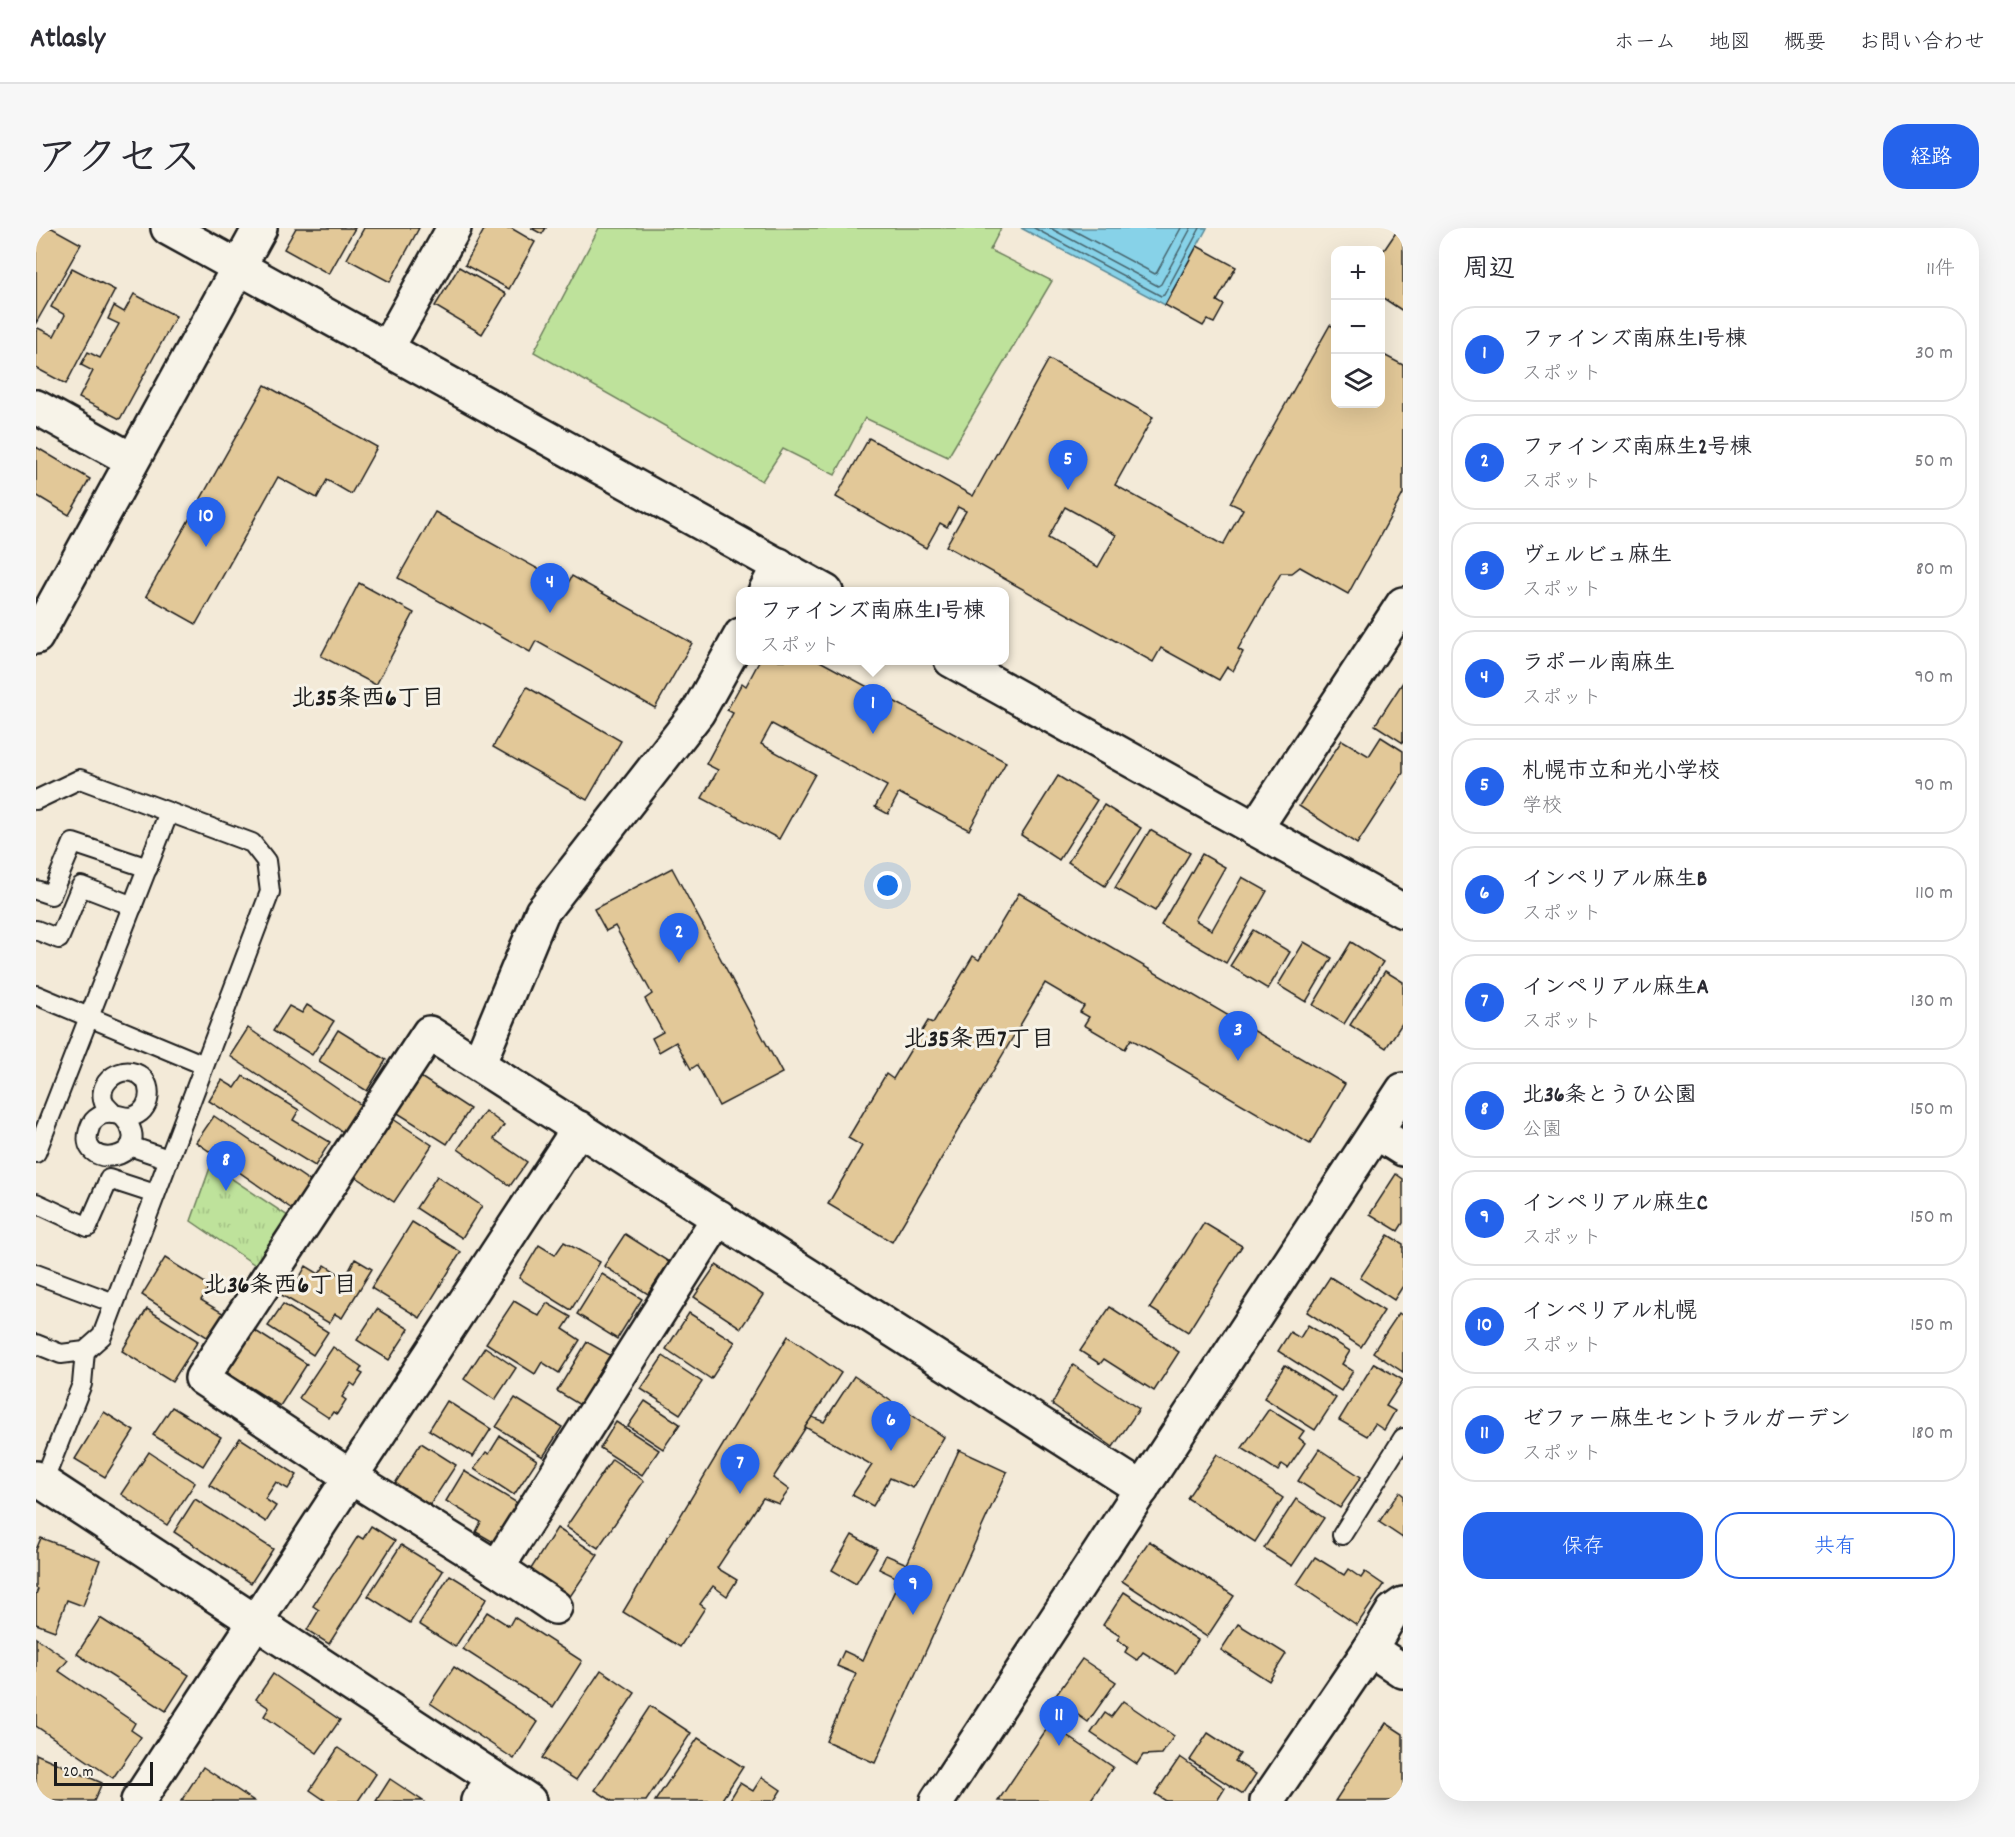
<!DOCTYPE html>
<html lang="ja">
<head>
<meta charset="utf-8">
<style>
	body { margin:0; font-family:Dekko,"Klee One",sans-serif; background:#f7f7f7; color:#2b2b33 }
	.controls { position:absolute; right:18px; top:18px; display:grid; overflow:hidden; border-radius:12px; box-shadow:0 6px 24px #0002 }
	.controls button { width:54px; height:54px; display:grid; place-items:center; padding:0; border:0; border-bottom:2px solid #e1e1e2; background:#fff; color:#2b2b33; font:30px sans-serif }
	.scale { position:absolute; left:18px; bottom:15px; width:99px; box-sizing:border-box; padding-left:6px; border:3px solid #1c1c1c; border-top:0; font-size:16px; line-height:21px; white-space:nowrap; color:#1c1c1c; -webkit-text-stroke:4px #f7f3e8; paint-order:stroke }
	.you { position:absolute; left:852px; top:658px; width:21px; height:21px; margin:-15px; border:4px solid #fff; border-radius:50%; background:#1a73e8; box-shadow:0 0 0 9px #1a73e833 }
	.badge { display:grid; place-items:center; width:39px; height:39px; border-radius:50%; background:#2563eb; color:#fff; font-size:20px; font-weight:700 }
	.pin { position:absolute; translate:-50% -50px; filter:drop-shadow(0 2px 3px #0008) }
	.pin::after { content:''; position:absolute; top:32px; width:21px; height:18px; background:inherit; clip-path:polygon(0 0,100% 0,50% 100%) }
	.popup { position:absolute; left:700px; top:359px; width:273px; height:78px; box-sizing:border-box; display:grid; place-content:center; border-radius:12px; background:#fff; filter:drop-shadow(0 2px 4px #0005); font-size:20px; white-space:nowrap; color:#7c7c81 }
	.popup b { font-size:22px; color:#2b2b33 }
	.popup::after { content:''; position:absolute; left:50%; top:100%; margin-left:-12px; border:12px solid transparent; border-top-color:#fff }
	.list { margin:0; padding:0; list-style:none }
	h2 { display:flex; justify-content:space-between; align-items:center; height:78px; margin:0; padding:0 24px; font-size:26px }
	h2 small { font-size:20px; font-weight:400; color:#7c7c81 }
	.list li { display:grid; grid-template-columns:39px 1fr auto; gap:18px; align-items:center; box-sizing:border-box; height:96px; margin:0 12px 12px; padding:0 12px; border:2px solid #e1e1e2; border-radius:24px }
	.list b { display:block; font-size:22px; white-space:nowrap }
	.list p { margin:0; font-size:20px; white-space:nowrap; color:#7c7c81 }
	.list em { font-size:20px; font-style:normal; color:#7c7c81 }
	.actions { display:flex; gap:12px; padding:18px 24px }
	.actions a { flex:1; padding:14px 0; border:2px solid #2563eb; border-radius:24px; text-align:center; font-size:21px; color:#2563eb }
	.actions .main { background:#2563eb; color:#fff }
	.icon { flex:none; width:33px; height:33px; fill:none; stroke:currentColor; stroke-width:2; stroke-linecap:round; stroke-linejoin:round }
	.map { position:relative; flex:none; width:1367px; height:1573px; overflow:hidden; border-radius:24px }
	header { display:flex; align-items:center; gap:36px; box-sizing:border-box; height:84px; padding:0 30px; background:#fff; border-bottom:2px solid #e1e1e2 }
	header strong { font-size:28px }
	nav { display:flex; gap:33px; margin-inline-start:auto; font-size:21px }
	.intro { display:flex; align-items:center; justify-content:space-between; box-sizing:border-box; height:144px; padding:0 36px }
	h1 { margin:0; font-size:42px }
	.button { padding:15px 27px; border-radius:24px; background:#2563eb; color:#fff; font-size:21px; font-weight:700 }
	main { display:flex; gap:36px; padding:0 36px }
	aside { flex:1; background:#fff; border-radius:24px; box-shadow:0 6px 24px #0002 }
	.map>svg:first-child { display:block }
	.grass { fill:url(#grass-tufts); stroke:#6d7f5c; stroke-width:1.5 }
	.garden { fill:#bee29b; stroke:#6d7f5c; stroke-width:1.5 }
	.water { fill:#87d2e8; stroke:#5c8996; stroke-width:1.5 }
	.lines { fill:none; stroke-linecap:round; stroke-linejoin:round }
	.shore { stroke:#47656e; stroke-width:1.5 }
	.building { fill:#e2c898; stroke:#1c1c1c; stroke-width:1.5; fill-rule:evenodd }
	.lane-casing { stroke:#1c1c1c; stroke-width:22 }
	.street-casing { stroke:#1c1c1c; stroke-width:38 }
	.secondary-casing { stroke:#1c1c1c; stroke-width:38 }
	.lane { stroke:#f7f3e8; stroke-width:18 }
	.street { stroke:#f7f3e8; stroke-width:33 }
	.secondary { stroke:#f7f3e8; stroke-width:33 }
	.labels { text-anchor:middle; stroke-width:6; stroke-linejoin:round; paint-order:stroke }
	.neighbourhood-label { font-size:24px; font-weight:bold; fill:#1c1c1c; stroke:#f7f3e8 }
</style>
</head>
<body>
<header>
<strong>Atlasly</strong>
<nav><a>ホーム</a><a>地図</a><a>概要</a><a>お問い合わせ</a></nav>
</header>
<div class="intro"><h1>アクセス</h1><a class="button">経路</a></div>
<main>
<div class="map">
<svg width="1367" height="1573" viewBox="0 0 1367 1573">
	<defs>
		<pattern id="grass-tufts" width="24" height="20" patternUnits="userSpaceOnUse" patternTransform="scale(1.5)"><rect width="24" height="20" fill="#bee29b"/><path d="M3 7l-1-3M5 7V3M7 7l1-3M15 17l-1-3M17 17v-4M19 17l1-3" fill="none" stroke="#a3c185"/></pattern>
	</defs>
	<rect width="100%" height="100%" fill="#f3ead8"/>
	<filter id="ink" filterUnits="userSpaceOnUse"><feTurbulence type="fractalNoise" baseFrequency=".0167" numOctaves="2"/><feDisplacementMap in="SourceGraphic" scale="12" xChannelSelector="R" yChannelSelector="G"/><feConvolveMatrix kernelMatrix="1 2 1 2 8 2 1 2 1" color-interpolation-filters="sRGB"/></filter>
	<g filter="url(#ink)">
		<polygon class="grass" points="175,937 255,990 225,1041 155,993"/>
		<polygon class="garden" points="563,0 965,0 954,22 1016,53 912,229 829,190 799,247 747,221 726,253 498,124"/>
		<polygon class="water" points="985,0 1171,0 1129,77"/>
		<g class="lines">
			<g class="shore">
				<polyline points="998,0 1125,68 1128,67 1164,0"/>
				<polyline points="1014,0 1122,58 1125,56 1155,0"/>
				<polyline points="1033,0 1119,46 1121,44 1145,0"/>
			</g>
		</g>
		<g class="building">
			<polygon points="0,0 16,0 45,16 0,95"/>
			<polygon points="260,0 319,0 293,46 248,21"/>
			<polygon points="328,0 383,0 354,54 311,31"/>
			<polygon points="449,0 475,0 499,14 473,61 429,37"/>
			<polygon points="495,0 510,0 506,6"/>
			<polygon points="1363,0 1367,0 1367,83 1344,68 1344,28"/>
			<polygon points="1161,18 1200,39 1181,73 1188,77 1178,95 1171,92 1167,98 1129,77"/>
			<polygon points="423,39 470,66 446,106 399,78"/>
			<polygon points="36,40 79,62 30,156 0,140 0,104 2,100 18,108 29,87 15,79"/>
			<polygon points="98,66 140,88 84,191 43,170 57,143 45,137 52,124 64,130 83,96 72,91 78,78 88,84"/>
			<path d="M1294,97L1300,100V176H1344V125L1367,137V266L1312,366L1264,339L1256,345H1245L1202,421L1207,424L1197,443L1191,439L1183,452L1125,420L1117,434L910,318L930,283L922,279L911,299L904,295L890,320L800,269L833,210L937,268L1013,131L1117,189L1079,257L1187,317L1207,281L1194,275ZM1029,279L1080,307L1062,339L1012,310Z"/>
			<polygon points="229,157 341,219 315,266 291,252 281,270 242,249 160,396 110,368"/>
			<polygon points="0,219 54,251 33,287 0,267"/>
			<polygon points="399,284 531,357 536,348 656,415 619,480 500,413 494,424 362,350"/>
			<polygon points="323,355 378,385 340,457 285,428"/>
			<polygon points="724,432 782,432 970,534 933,602 863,565 852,586 839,579 851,558 736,496 725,516 779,546 743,611 666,570 682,542 670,536 697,485 691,482 706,455 710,458"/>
			<polygon points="1367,454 1367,515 1339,497"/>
			<polygon points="491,459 585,513 551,572 457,519"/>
			<polygon points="1345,509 1367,523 1367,545 1321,616 1263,578 1306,512 1333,528"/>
			<polygon points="1022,548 1061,572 1023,632 985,607"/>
			<polygon points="1068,577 1105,600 1069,658 1032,634"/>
			<polygon points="1114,602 1154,625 1119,683 1079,660"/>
			<polygon points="1166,626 1189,639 1159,692 1176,702 1206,649 1231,663 1190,735 1125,697"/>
			<polygon points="636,640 746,845 683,878 661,837 655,841 640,814 623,824 616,810 627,804 609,771 616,766 579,698 570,703 558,681"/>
			<polygon points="983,665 1309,856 1274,916 1095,811 1089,821 1048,797 1053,789 1044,784 1048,778 1009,755 856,1014 792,976 826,918 812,910 850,846 857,851 892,793 897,795 937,728 943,732"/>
			<polygon points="1217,702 1254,724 1232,761 1194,738"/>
			<polygon points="1268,714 1296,730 1270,774 1242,757"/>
			<polygon points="1315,714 1347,734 1308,796 1277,777"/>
			<polygon points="1349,743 1367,754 1367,794 1350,820 1314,797"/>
			<polygon points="271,777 298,793 276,827 237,803 253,778 266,785"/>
			<polygon points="212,800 328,879 310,906 194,828"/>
			<polygon points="302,802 350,832 331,863 283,833"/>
			<polygon points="207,848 263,882 257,892 294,914 279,938 173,873 186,852 199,860"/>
			<polygon points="383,848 434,881 411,916 360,884"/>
			<polygon points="449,883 468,897 458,911 491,934 474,958 422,921"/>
			<polygon points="178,888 278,956 259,983 160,914"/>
			<polygon points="357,891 396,917 358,974 319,948"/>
			<polygon points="1360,946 1367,951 1367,995 1362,1003 1334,986"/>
			<polygon points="401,948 446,978 426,1010 380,980"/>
			<polygon points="376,994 425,1024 384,1090 335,1060"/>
			<polygon points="1168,995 1206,1018 1152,1104 1114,1080"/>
			<polygon points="589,1006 633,1034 612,1066 568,1038"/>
			<polygon points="1352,1007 1367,1016 1367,1058 1358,1072 1324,1050"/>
			<polygon points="528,1014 564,1034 535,1082 483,1050 503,1017 519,1027"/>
			<polygon points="129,1030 174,1058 165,1072 190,1087 174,1111 106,1067"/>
			<polygon points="319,1031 336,1041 306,1090 299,1086 293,1095 242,1065 252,1049 261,1054 270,1038 283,1046 289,1037 309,1050"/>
			<polygon points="680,1037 727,1067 705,1100 658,1069"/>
			<polygon points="566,1046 606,1071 581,1111 541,1086"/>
			<polygon points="1294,1049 1348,1083 1325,1119 1271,1084"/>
			<polygon points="478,1073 503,1088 511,1075 535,1089 527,1101 544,1112 523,1145 506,1134 499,1146 450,1115"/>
			<polygon points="247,1076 292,1104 277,1127 232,1098"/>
			<polygon points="1074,1079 1143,1124 1118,1163 1068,1131 1064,1136 1044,1123"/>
			<polygon points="111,1081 162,1113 136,1154 86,1123"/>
			<polygon points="341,1081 373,1101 353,1132 321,1112"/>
			<polygon points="653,1085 699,1114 675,1151 630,1121"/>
			<polygon points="1363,1085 1367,1088 1367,1144 1337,1124"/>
			<polygon points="1272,1097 1314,1123 1306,1136 1317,1143 1305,1163 1242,1123 1254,1104 1264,1110"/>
			<polygon points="215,1100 271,1136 244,1178 187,1142"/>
			<polygon points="752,1108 805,1145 737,1250 753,1262 743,1276 727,1270 681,1340 701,1352 691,1368 677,1358 664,1376 669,1380 644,1419 587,1384"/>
			<polygon points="551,1114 574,1127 544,1177 521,1163"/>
			<polygon points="297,1119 326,1139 323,1144 327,1146 319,1158 315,1155 306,1169 310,1172 301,1186 297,1184 293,1190 263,1170"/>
			<polygon points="449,1119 480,1140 459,1172 428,1151"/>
			<polygon points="627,1128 666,1154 644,1186 605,1161"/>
			<polygon points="1338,1135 1367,1152 1350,1178 1359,1183 1348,1202 1339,1196 1331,1208 1303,1192"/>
			<polygon points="1037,1137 1103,1181 1077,1219 1016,1176"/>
			<polygon points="1249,1137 1300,1170 1279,1202 1228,1170"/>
			<polygon points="818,1148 908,1209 877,1260 854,1250 837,1278 816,1267 836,1237 769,1199 776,1189 788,1194"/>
			<polygon points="479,1170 526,1199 507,1229 460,1199"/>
			<polygon points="411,1173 455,1201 437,1229 393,1202"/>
			<polygon points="609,1173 644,1196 627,1221 592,1198"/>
			<polygon points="136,1179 185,1209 167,1238 117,1207"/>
			<polygon points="1233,1181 1268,1203 1263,1210 1269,1215 1252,1240 1246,1236 1242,1243 1206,1220"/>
			<polygon points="68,1184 98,1203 69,1249 39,1231"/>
			<polygon points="580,1194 623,1222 606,1247 564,1220"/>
			<polygon points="464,1208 501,1232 478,1267 438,1241 450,1224 453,1226"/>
			<polygon points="204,1210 261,1247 252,1261 240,1254 229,1271 240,1278 230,1294 173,1257"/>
			<polygon points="385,1215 420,1237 392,1280 358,1257"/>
			<polygon points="1283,1221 1325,1249 1304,1280 1262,1253"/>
			<polygon points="923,1222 971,1244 839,1535 790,1513 820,1446 801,1438 808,1423 827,1432 864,1351 843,1341 850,1327 871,1336"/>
			<polygon points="113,1224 159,1255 131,1297 85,1266"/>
			<polygon points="1181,1226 1247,1270 1219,1314 1151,1270"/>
			<polygon points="576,1231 608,1253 562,1320 530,1299"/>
			<polygon points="428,1243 483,1276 459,1315 440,1304 445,1294 410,1273"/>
			<polygon points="1363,1264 1367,1267 1367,1310 1343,1294"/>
			<polygon points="159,1271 237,1321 215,1355 138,1304"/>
			<polygon points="1260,1271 1288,1290 1256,1338 1228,1320"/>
			<polygon points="335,1298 359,1313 293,1416 271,1402 283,1382 277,1378 322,1308 327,1311"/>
			<polygon points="521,1300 562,1327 533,1370 493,1344"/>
			<polygon points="816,1307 841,1321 820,1356 796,1342"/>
			<polygon points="5,1310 64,1332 47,1378 31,1372 19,1403 0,1396 0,1366 2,1361 0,1360 0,1322"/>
			<polygon points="1113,1313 1198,1368 1171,1409 1086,1353"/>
			<polygon points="365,1317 407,1343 374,1395 332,1368"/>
			<polygon points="1279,1329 1308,1347 1312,1341 1325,1350 1329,1344 1348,1357 1321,1397 1261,1356"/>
			<polygon points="414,1347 451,1370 419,1419 383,1396"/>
			<polygon points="1088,1364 1162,1412 1140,1445 1107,1424 1101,1432 1089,1424 1092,1419 1081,1412 1084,1408 1067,1397"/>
			<polygon points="451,1384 473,1398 478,1389 546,1433 517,1479 427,1421"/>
			<polygon points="64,1390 153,1447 130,1483 41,1426"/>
			<polygon points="1202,1396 1250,1426 1233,1453 1185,1422"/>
			<polygon points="0,1410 32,1432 23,1443 99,1495 95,1502 105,1509 77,1550 0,1498"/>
			<polygon points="1046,1431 1080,1454 1052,1494 1018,1470"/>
			<polygon points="418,1439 502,1494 478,1531 394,1475"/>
			<polygon points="565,1442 599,1465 540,1552 506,1530"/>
			<polygon points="237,1446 304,1492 281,1525 228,1488 233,1480 220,1471"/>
			<polygon points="1087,1473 1138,1508 1126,1526 1107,1527 1101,1536 1055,1505 1069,1485 1075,1489"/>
			<polygon points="614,1478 655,1505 610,1573 576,1573 559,1562"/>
			<polygon points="1350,1495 1367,1506 1367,1573 1299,1573"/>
			<polygon points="1014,1496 1077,1539 1054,1573 962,1573"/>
			<polygon points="1172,1505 1204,1526 1199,1533 1220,1546 1207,1566 1154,1532"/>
			<polygon points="662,1510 707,1539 685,1573 619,1573"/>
			<polygon points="302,1520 340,1546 322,1573 290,1573 274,1562"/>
			<polygon points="0,1526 66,1555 58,1573 0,1573"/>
			<polygon points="1144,1529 1189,1560 1181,1573 1130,1573 1119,1566"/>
			<polygon points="167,1539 218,1573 145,1573"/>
			<polygon points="726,1549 745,1562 738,1573 693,1573 704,1555 717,1563"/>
			<polygon points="354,1551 387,1573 340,1573"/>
		</g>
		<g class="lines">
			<g class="lane-casing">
				<g id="lane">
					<polyline points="0,572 44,551 216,615 230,633 234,664 66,1108 49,1123 25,1126 0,1116"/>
					<polyline points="0,662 15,667 37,615 112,640"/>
					<polyline points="0,702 23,711 45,658 97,678"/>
					<polyline points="0,767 168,837"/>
					<path d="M77,885C74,882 70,878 68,875C61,857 79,841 96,844C118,848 118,881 98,888C89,891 84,886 76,886C66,885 57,890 54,899C36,946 125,933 87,889"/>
					<polyline points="94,918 132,931"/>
					<polyline points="0,925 133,584"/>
					<polyline points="0,975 52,999 73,951 119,966"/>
					<polyline points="0,1046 78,1075"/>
					<polyline points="7,1255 46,1156 49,1123"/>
					<polyline points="1306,1307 1367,1210"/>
				</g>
			</g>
			<g class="street-casing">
				<g id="street">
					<polyline points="351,120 418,0"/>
					<polyline points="0,179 96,232"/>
					<polyline points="729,364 743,337"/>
					<polyline points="0,409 224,0"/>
					<polyline points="1219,601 1367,376"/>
					<polyline points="443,835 506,684 662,484 705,407"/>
					<polyline points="1340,904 1367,921"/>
					<polyline points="0,1250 493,1573"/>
					<polyline points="461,1340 683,989"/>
					<polyline points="519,1379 461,1340 315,1249 166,1150 393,805 1106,1261"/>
					<polyline points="1334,1421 1367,1443"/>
					<polyline points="102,1573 543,900"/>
					<polyline points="442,1573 458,1550"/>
					<polyline points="901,1573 1367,862"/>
					<polyline points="1231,1573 1334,1421 1357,1383 1367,1376"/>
				</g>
			</g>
			<g class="secondary-casing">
				<g id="secondary">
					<polyline points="132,0 790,364"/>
					<polyline points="915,432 1367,683"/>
				</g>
			</g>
			<use href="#lane" class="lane"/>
			<use href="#street" class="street"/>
			<use href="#secondary" class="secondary"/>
		</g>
	</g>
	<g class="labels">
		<g class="neighbourhood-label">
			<text x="332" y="477">北35条西6丁目</text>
			<text x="943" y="818">北35条西7丁目</text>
			<text x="244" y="1064">北36条西6丁目</text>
		</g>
	</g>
</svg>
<div class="controls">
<button>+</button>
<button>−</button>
<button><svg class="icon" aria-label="layers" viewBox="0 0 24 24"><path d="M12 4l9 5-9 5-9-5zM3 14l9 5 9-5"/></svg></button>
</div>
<div class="scale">20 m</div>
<div class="you"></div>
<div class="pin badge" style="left:837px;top:506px">1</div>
<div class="popup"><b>ファインズ南麻生1号棟</b>スポット</div>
<div class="pin badge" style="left:643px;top:735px">2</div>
<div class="pin badge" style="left:1202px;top:833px">3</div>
<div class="pin badge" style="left:514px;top:385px">4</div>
<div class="pin badge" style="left:1032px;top:262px">5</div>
<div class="pin badge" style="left:855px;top:1223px">6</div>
<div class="pin badge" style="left:704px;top:1266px">7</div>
<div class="pin badge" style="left:190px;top:963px">8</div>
<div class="pin badge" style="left:877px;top:1387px">9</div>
<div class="pin badge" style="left:170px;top:319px">10</div>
<div class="pin badge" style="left:1023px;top:1518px">11</div>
</div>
<aside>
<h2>周辺<small>11件</small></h2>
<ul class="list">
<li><span class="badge">1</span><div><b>ファインズ南麻生1号棟</b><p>スポット</p></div><em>30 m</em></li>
<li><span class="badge">2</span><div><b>ファインズ南麻生2号棟</b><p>スポット</p></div><em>50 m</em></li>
<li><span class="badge">3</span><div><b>ヴェルビュ麻生</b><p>スポット</p></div><em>80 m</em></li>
<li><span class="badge">4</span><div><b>ラポール南麻生</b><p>スポット</p></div><em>90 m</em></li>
<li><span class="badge">5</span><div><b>札幌市立和光小学校</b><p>学校</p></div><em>90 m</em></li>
<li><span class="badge">6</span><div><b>インペリアル麻生B</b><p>スポット</p></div><em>110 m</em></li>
<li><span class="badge">7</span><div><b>インペリアル麻生A</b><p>スポット</p></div><em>130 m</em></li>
<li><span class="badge">8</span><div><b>北36条とうひ公園</b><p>公園</p></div><em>150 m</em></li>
<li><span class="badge">9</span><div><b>インペリアル麻生C</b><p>スポット</p></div><em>150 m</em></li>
<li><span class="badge">10</span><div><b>インペリアル札幌</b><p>スポット</p></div><em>150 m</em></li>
<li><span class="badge">11</span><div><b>ゼファー麻生セントラルガーデン</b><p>スポット</p></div><em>180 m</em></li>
</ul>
<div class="actions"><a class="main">保存</a><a>共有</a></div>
</aside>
</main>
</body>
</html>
